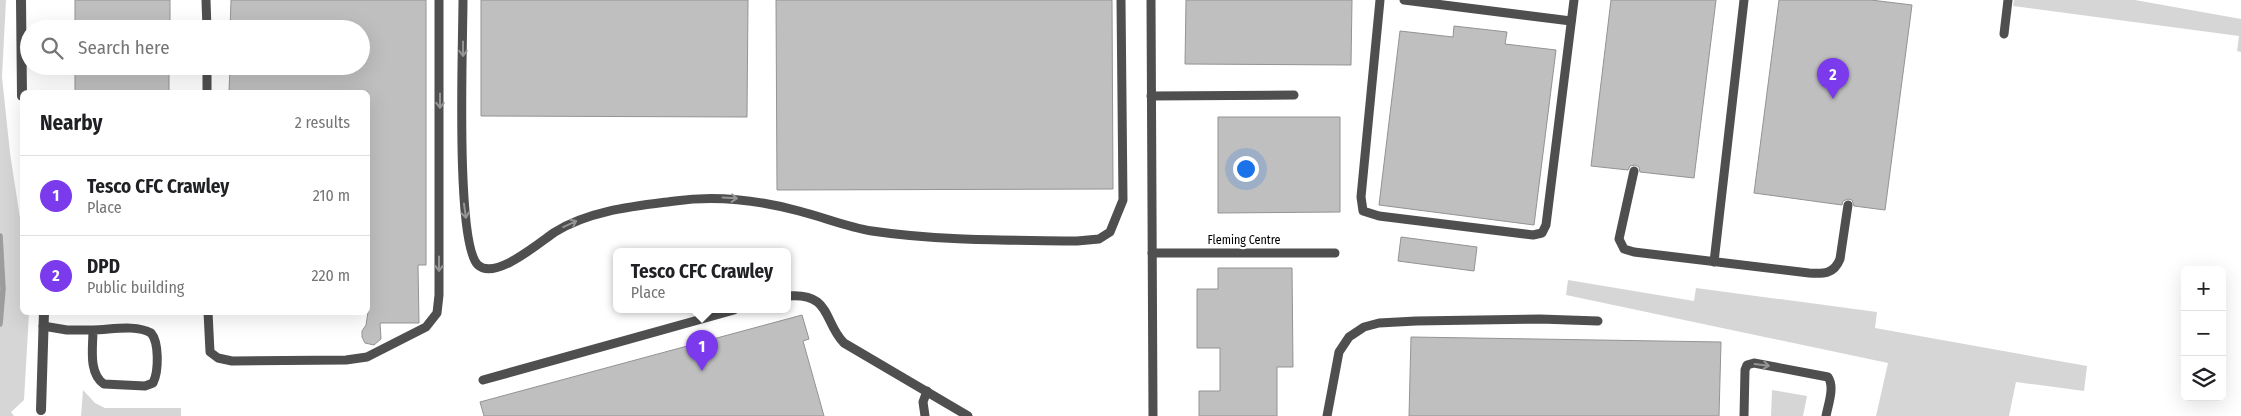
<!DOCTYPE html>
<html lang="en">
<head>
<meta charset="utf-8">
<style>
	body { margin:0; font-family:"Fira Sans Condensed",sans-serif; background:#f6f6f6; color:#202124 }
	.controls { position:absolute; right:15px; bottom:15px; display:grid; overflow:hidden; border-radius:8px; box-shadow:0 5px 20px #0002 }
	.controls button { width:45px; height:45px; display:grid; place-items:center; padding:0; border:0; border-bottom:1px solid #e0e0e0; background:#fff; color:#202124; font:25px sans-serif }
	.you { position:absolute; left:1245px; top:168px; width:18px; height:18px; margin:-12px; border:4px solid #fff; border-radius:50%; background:#1a73e8; box-shadow:0 0 0 8px #1a73e833 }
	.badge { display:grid; place-items:center; width:32px; height:32px; border-radius:50%; background:#7c3aed; color:#fff; font-size:16px; font-weight:700 }
	.pin { position:absolute; translate:-50% -41px; filter:drop-shadow(0 1px 2px #0008) }
	.pin::after { content:''; position:absolute; top:26px; width:18px; height:15px; background:inherit; clip-path:polygon(0 0,100% 0,50% 100%) }
	.popup { position:absolute; left:613px; top:248px; width:178px; height:65px; box-sizing:border-box; display:grid; place-content:center; border-radius:8px; background:#fff; filter:drop-shadow(0 1px 4px #0005); font-size:16px; white-space:nowrap; color:#757577 }
	.popup b { font-size:19px; color:#202124 }
	.popup::after { content:''; position:absolute; left:50%; top:100%; margin-left:-10px; border:10px solid transparent; border-top-color:#fff }
	.list { margin:0; padding:0; list-style:none }
	h2 { display:flex; justify-content:space-between; align-items:center; height:65px; margin:0; padding:0 20px; font-size:21px }
	h2 small { font-size:16px; font-weight:400; color:#757577 }
	.list li { display:grid; grid-template-columns:32px 1fr auto; gap:15px; align-items:center; box-sizing:border-box; height:80px; padding:0 20px; border-top:1px solid #e0e0e0 }
	.list b { display:block; font-size:19px; white-space:nowrap }
	.list p { margin:0; font-size:16px; white-space:nowrap; color:#757577 }
	.list em { font-size:16px; font-style:normal; color:#757577 }
	.icon { flex:none; width:28px; height:28px; fill:none; stroke:currentColor; stroke-width:2; stroke-linecap:round; stroke-linejoin:round }
	.map { position:relative; flex:none; width:2241px; height:416px; overflow:hidden }
	.search { position:absolute; background:#fff; box-shadow:0 5px 20px #0002; left:20px; top:20px; width:350px; height:55px; display:flex; align-items:center; gap:12px; box-sizing:border-box; padding:0 18px; border-radius:28px; color:#757577; font-size:19px }
	.panel { position:absolute; background:#fff; box-shadow:0 5px 20px #0002; left:20px; top:90px; width:350px; height:225px; border-radius:8px }
	.map>svg:first-child { display:block }
	.green { fill:#d6d6d6 }
	.lines { fill:none; stroke-linecap:round; stroke-linejoin:round }
	.stream { stroke:#9d9d9d; stroke-width:5.5 }
	.building { fill:#bfbfbf; stroke:#939393 }
	.service { stroke:#4f4f4f; stroke-width:9 }
	.minor { stroke:#4f4f4f; stroke-width:10 }
	.oneway { stroke:#959595 }
	.labels { text-anchor:middle; stroke-width:4.5; stroke-linejoin:round; paint-order:stroke }
	.street-label { font-size:12px; fill:#000; stroke:#fff }
</style>
</head>
<body>
<div class="map">
<svg width="2241" height="416" viewBox="0 0 2241 416">
	<rect width="100%" height="100%" fill="#fff"/>
	<g class="green">
		<polygon points="0,0 6,0 2,77 10,153 22,231 22,312 29,313 24,400 11,412 14,416 0,416"/>
		<polygon points="2014,0 2135,0 2241,19 2241,52 2237,51 2239,36 2013,6"/>
		<polygon points="1568,280 1694,301 1696,288 1877,312 1875,328 2087,366 2084,391 2016,382 2009,416 1876,416 1888,363 1566,295"/>
		<polygon points="83,390 95,403 105,408 181,408 181,416 81,416"/>
		<polygon points="1772,390 1807,396 1803,416 1771,416"/>
	</g>
	<g class="lines">
		<polyline class="stream" points="0,236 3,289 0,324"/>
	</g>
	<g class="building">
		<rect x="75" y="0" width="95" height="29"/>
		<polygon points="231,0 426,0 426,265 418,265 419,323 380,323 381,339 374,345 365,343 362,337 362,331 366,325 368,312 368,92 229,92 230,66 361,66 361,29 230,29"/>
		<polygon points="481,0 748,0 747,117 481,116"/>
		<polygon points="776,0 1112,0 1113,189 777,190"/>
		<polygon points="1186,0 1352,0 1351,65 1185,64"/>
		<polygon points="1611,0 1716,0 1694,178 1640,172 1639,167 1635,165 1630,166 1628,170 1591,166"/>
		<polygon points="1779,0 1871,0 1912,5 1885,210 1854,206 1852,200 1848,199 1843,201 1842,205 1754,193"/>
		<polygon points="1454,26 1507,32 1505,44 1556,50 1534,225 1379,205 1400,31 1453,37"/>
		<rect x="75" y="66" width="94" height="26"/>
		<polygon points="1218,117 1340,117 1340,212 1218,213"/>
		<polygon points="1401,237 1477,247 1474,271 1398,261"/>
		<polygon points="1218,268 1292,268 1293,367 1277,367 1277,416 1199,416 1199,391 1220,391 1220,348 1197,348 1197,289 1218,289"/>
		<polygon points="802,315 809,339 803,341 824,416 484,416 480,402"/>
		<polygon points="1411,337 1721,342 1719,416 1409,416"/>
	</g>
	<g class="lines">
		<g class="service">
			<polyline points="206,0 207,29"/>
			<path d="M463,0C463,41 455,244 478,265C495,281 540,242 555,232C590,210 636,206 675,201C717,195 758,200 799,211C823,217 847,227 872,231C939,241 1009,240 1077,241L1099,239L1110,232L1123,200L1121,0"/>
			<polyline points="1151,0 1153,416"/>
			<polyline points="1380,0 1361,197 1363,211 1379,216 1533,235 1542,233 1546,225 1574,0"/>
			<polyline points="1404,0 1571,21"/>
			<polyline points="2004,34 2008,0"/>
			<polyline points="207,66 207,92"/>
			<polyline points="1151,96 1294,95"/>
			<path d="M1634,171L1619,239L1624,249L1634,252L1809,273C1824,274 1834,274 1840,259L1848,205"/>
			<polyline points="1152,253 1335,253"/>
			<polyline points="1714,262 1744,0"/>
			<path d="M787,296C832,292 823,322 844,343L968,416"/>
			<polyline points="208,312 210,352 218,358 232,361 346,360 367,357 426,327 437,313 439,295 439,0"/>
			<path d="M43,326L67,330H93C93,347 88,373 104,384L145,386L153,383C159,371 159,342 151,333C135,324 110,330 93,330"/>
			<polyline points="483,380 734,310"/>
			<polyline points="925,416 923,402 927,391"/>
			<polyline points="1327,416 1339,352 1349,337 1364,327 1379,323 1416,321 1540,319 1598,321"/>
			<path d="M1744,416L1745,370L1747,365L1754,363L1828,377C1835,387 1828,405 1826,416"/>
		</g>
		<g class="minor">
			<polyline points="21,0 22,96"/>
			<polyline points="41,410 44,312"/>
		</g>
	</g>
	<defs><path id="oneway-shaft" d="M-6 0H5M1.5-3L5.5 0L1.5 3" fill="none" stroke-width="1.6" stroke-linecap="round" stroke-linejoin="round" transform="scale(1.25)"/></defs>
	<g class="oneway">
		<use href="#oneway-shaft" transform="translate(463 49) rotate(90)"/>
		<use href="#oneway-shaft" transform="translate(440 101) rotate(90)"/>
		<use href="#oneway-shaft" transform="translate(730 198) rotate(3)"/>
		<use href="#oneway-shaft" transform="translate(465 211) rotate(82)"/>
		<use href="#oneway-shaft" transform="translate(570 224) rotate(-25)"/>
		<use href="#oneway-shaft" transform="translate(439 264) rotate(90)"/>
		<use href="#oneway-shaft" transform="translate(1762 365) rotate(7)"/>
	</g>
	<g class="labels">
		<g class="street-label">
			<text x="1244" y="244">Fleming Centre</text>
		</g>
	</g>
</svg>
<div class="controls">
<button>+</button>
<button>−</button>
<button><svg class="icon" aria-label="layers" viewBox="0 0 24 24"><path d="M12 4l9 5-9 5-9-5zM3 14l9 5 9-5"/></svg></button>
</div>
<div class="you"></div>
<div class="pin badge" style="left:702px;top:371px">1</div>
<div class="popup"><b>Tesco CFC Crawley</b>Place</div>
<div class="pin badge" style="left:1833px;top:99px">2</div>
<div class="search"><svg class="icon" aria-label="search" viewBox="0 0 24 24"><circle cx="10" cy="10" r="6"/><path d="M15 15l6 6"/></svg>Search here</div>
<section class="panel">
<h2>Nearby<small>2 results</small></h2>
<ul class="list">
<li><span class="badge">1</span><div><b>Tesco CFC Crawley</b><p>Place</p></div><em>210 m</em></li>
<li><span class="badge">2</span><div><b>DPD</b><p>Public building</p></div><em>220 m</em></li>
</ul>
</section>
</div>
</body>
</html>
